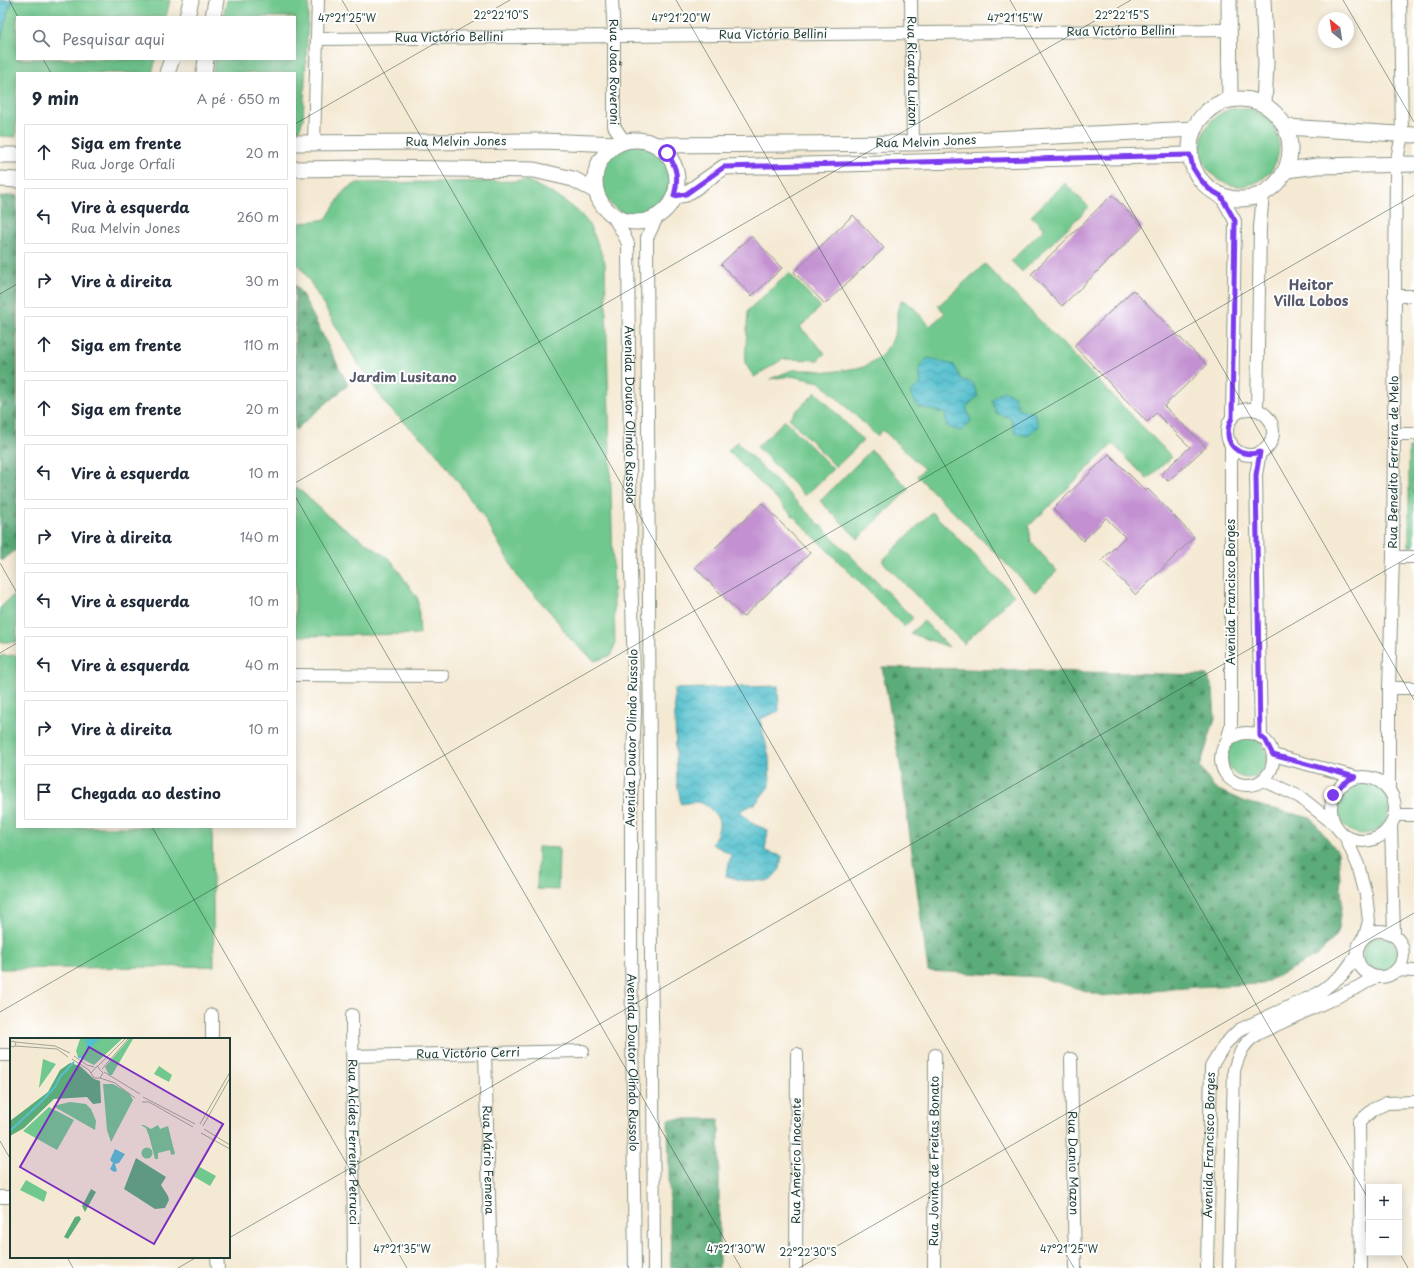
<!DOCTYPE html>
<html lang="pt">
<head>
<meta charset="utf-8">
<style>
	body { margin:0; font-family:"Playpen Sans",sans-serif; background:#f6f6f7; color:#1f2937 }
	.controls { position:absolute; right:12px; bottom:12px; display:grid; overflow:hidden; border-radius:0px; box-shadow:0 2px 10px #0003 }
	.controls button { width:36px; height:36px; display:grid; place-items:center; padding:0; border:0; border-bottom:1px solid #e0e1e3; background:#fff; color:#1f2937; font:20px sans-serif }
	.compass { position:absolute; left:1318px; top:12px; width:36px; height:36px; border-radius:50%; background:#fff; box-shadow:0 2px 10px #0003; rotate:330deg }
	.stop { position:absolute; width:12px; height:12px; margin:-9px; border:3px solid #7c3aed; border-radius:50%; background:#fff }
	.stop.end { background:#7c3aed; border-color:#fff; box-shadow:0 1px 4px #0008 }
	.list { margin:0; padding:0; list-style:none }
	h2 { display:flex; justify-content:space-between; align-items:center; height:52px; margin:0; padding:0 16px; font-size:17px }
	h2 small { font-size:13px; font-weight:400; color:#747a83 }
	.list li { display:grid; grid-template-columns:26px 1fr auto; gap:12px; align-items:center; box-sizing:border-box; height:56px; margin:0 8px 8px; padding:0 8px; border:1px solid #e0e1e3; border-radius:0px }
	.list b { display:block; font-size:15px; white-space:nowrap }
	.list p { margin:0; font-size:13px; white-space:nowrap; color:#747a83 }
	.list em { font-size:13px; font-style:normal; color:#747a83 }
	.icon { flex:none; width:22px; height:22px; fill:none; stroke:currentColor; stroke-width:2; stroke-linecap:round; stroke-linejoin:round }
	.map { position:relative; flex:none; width:1414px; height:1268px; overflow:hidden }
	.search { position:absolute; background:#fff; box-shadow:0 2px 10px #0003; left:16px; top:16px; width:280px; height:44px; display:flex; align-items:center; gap:10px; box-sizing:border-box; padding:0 14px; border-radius:0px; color:#747a83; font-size:15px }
	.panel { position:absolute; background:#fff; box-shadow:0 2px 10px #0003; left:16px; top:72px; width:280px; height:756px; border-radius:0px }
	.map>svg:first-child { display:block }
	.green { fill:#71c88e; stroke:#488261 }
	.forest { fill:url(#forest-firs); stroke:#3e7456 }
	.water { fill:url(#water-waves); stroke:#3a7e81 }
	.building { fill:#c391d1 }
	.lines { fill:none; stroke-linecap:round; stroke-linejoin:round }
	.minor-casing { stroke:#8a9384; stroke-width:14 }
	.tertiary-casing { stroke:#8a9384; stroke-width:17 }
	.minor { stroke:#fff; stroke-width:12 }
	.tertiary { stroke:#fff; stroke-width:15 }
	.route { stroke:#7c3aed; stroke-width:5 }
	.ticks { fill:none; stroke:#1f3d34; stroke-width:1; stroke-opacity:0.45 }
	.labels { text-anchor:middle; stroke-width:4; stroke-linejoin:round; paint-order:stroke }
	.street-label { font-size:12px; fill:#1f3d34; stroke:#fff }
	.neighbourhood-label { font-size:13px; font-weight:bold; fill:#585a6b; stroke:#fff }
	.quarter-label { font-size:14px; font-weight:bold; fill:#585a6b; stroke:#fff }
	.inset-river { fill:none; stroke:#54c0ce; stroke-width:2 }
	.inset-road { fill:none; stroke:#9fa493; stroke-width:1 }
	.view { fill:#7b2cbf; fill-opacity:0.15; stroke:#7b2cbf; stroke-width:2 }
	.inset-edge { fill:none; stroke:#1f3d34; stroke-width:2 }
	.ticks-label { font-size:10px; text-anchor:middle; fill:#1f3d34; stroke:#fff; stroke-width:4; stroke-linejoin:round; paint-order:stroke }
</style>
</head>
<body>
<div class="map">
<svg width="1414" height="1268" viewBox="0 0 1414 1268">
	<defs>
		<pattern id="forest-firs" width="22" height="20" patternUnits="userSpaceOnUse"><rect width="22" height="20" fill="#5cac79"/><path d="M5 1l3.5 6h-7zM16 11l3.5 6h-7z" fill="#4b8d64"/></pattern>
		<pattern id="water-waves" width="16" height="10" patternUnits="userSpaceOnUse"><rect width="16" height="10" fill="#54c0ce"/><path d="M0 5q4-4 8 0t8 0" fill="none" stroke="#459da8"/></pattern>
	</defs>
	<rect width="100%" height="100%" fill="#fff"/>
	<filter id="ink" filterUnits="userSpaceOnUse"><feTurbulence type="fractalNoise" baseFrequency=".025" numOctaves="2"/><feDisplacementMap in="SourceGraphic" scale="8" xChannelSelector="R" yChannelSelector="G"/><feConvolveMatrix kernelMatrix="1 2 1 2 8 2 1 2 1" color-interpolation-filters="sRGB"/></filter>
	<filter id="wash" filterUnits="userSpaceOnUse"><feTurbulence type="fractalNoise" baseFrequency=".012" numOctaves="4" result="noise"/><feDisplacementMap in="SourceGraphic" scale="16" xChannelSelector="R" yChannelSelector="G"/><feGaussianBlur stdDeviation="0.9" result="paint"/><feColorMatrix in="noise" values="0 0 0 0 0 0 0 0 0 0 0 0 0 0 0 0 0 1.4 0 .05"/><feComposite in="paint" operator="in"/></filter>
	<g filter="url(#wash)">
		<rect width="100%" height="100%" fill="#f4e9d3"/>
		<g class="green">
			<polygon points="0,0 170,0 166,17 17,17 17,59 156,59 152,73 17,73 16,137 0,136"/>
			<polygon points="227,0 309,0 303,119 299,130 295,130 295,73 213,73 215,59 295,59 295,17 223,17"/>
			<circle cx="1240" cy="147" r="39"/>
			<circle cx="636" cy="180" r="35"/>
			<path d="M528,181C549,192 570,201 585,219C594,231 599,248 605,262L615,643L612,655L595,661L571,640L552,614L519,579L482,514L435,451L388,407L358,364L305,273L295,261V224L326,219L344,191L357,183Z"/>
			<polygon points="1065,183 1089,207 1022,272 1011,261 1044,229 1031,216"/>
			<polygon points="985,264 1172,457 1147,479 1113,444 1029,526 1031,542 1057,571 1035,592 917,476 924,469 883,430 877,436 820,382 791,376 770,379 792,370 811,370 830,372 864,367 881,356 892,341 897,326 897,312 899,305 902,300 911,305 930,326 945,313 938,306"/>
			<polygon points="789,273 821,307 800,327 825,353 818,360 783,359 754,377 745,363 748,310"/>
			<polygon points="816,392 863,441 836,467 789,418"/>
			<polygon points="785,420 833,469 805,496 757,447"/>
			<polygon points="737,442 913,618 904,627 728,451"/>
			<rect x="1409" y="448" width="5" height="98"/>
			<polygon points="871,450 909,489 858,539 820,501"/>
			<polygon points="295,487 298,488 329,517 391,560 418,599 420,634 295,636"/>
			<polygon points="932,512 1014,595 964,644 882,561"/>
			<polygon points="17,592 17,642 0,642 0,608"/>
			<polygon points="924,621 949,647 910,633"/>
			<polygon points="17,655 17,827 212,827 214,966 0,969 0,656"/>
			<circle cx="1247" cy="758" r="20"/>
			<circle cx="1363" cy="808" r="26"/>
			<polygon points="538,847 559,848 558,890 537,889"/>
			<circle cx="1380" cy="954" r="17"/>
		</g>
		<g class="forest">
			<polygon points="12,195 17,196 17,549 3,560 0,560 0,197"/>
			<polygon points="295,285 302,294 348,385 295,430"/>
			<polygon points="882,667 1207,675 1213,689 1215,718 1200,767 1214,788 1245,802 1311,818 1338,852 1342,902 1337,935 1318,955 1262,984 1194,987 1103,996 1039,977 928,971 901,770"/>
			<polygon points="668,1119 719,1119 719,1268 671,1268"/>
		</g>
		<g class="water">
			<polygon points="0,0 13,0 8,11 1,40 0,40"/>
			<polygon points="928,358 954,365 961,379 973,383 978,396 966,407 971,421 961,431 947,427 945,413 918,407 910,393 921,383 919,368"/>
			<polygon points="1003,391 1014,396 1019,409 1034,412 1038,426 1027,436 1015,433 1011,418 996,413 992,400"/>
			<path d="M778,686L779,711L760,719L769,757L770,785L756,803L740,811L753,824L768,830L765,851L782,856L780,869L771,879L766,881L741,880L726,876L731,855L725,851L712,844C719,830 724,822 711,810C708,806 703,803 697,802C693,802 686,803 681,804L677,782L674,689Z"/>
		</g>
		<g id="blocks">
			<g class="building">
				<polygon points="1112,195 1143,227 1062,306 1031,274"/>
				<polygon points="853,215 884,248 825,304 794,272"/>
				<polygon points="751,236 782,268 752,296 721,264"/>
				<polygon points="1133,290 1207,365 1164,406 1206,447 1168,481 1161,474 1190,447 1156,413 1147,422 1074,346"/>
				<polygon points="1109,454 1146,491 1148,489 1194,537 1136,595 1102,560 1125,537 1106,518 1083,541 1053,509"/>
				<polygon points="762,503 810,553 743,617 695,567"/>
			</g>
		</g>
	</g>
	<g filter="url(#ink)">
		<use href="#blocks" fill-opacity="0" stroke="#8a9384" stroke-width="1"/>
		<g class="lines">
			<g class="minor-casing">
				<g id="minor">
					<path id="s1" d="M612,0L614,35V126L624,141"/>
					<path id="s2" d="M911,0L913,143"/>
					<path id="s3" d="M318,39C622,35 925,34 1229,30"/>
					<polyline points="314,143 318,0"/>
					<polyline points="1221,196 1235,221 1232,418"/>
					<path id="s4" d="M611,213L624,235L628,244L631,569L635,711L631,802V947L635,1268"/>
					<polyline points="1394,296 1414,296"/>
					<circle cx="1250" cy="432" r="23"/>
					<polyline points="1257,410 1260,227 1263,194"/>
					<polyline points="1394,434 1414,434"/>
					<polyline points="1260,452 1256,475 1261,736"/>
					<polyline points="1393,557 1414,557"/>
					<polyline points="295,675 443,676"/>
					<polyline points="1389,688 1414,688"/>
					<circle cx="1247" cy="759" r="26"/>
					<polyline points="1227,741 1231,726 1231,443"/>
					<polyline points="1273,755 1355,777"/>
					<circle cx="1363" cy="809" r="32"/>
					<polyline points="1263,780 1300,797 1333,823"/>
					<path id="s5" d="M1389,790V688L1393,557L1396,164L1402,135L1400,0"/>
					<polyline points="1394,815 1414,815"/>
					<polyline points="1391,825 1394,935"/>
					<polyline points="1345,836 1358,865 1366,895 1369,921 1365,936"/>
					<circle cx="1380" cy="954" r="23"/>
					<polyline points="1397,970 1414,971"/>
					<polyline points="212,1015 212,1039"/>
					<path id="s6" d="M352,1015L354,1268"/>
					<path id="s7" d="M485,1053L491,1268"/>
					<polyline points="0,1055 11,1055"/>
					<path id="s8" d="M353,1056L583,1051"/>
					<path id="s9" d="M1071,1059L1075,1268"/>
					<polyline points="0,1197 11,1197"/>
					<polyline points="217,1257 218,1268"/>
					<polyline points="654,1268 653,1071 651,961 647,238 658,215"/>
					<path id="s10" d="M796,1268L797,1054"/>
					<path id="s11" d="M934,1268L935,1055"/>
					<path id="s12" d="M1207,1268L1211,1067L1224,1045L1239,1030L1319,993L1343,974L1357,955"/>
					<path d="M1229,1268L1234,1070C1240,1052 1242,1045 1257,1034L1358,987L1375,977"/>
					<polyline points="1361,1268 1359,1122 1374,1109 1387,1103 1414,1102"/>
				</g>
			</g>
			<g class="tertiary-casing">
				<g id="tertiary">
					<polyline points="1229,0 1230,100"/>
					<polyline points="1263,0 1266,64 1264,105"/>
					<polyline points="187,17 191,0"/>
					<polyline points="213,17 216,0"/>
					<polyline points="167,73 172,59"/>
					<polyline points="204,73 206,59"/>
					<circle cx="1240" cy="149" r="50"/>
					<polyline points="1286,127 1414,135"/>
					<circle cx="636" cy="181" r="41"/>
					<path id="s13" d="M295,143L542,141L617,144"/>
					<path id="s14" d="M658,145L913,143L1194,129"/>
					<polyline points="0,155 17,155"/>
					<polyline points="295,169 369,168 534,170 573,179 596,191"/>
					<polyline points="1286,170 1318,166 1414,164"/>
					<polyline points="0,179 17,180"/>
					<polyline points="674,196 686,194 724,167 1190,155"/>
				</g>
			</g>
			<use href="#minor" class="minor"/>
			<use href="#tertiary" class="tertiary"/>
		</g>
	</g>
	<g class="lines" filter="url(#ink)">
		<path class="route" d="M667,153C677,167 679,179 674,196L686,194L724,167L1190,155L1193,168L1200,179L1209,189L1221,196L1235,221L1232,418C1220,440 1236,460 1260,452L1256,475L1260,736L1266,741L1273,755L1355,777C1345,781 1339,786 1333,795"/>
	</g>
	<path class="ticks" d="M9,0L18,17M342,0L1074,1268M676,0L1369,1200M1010,0L1414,700M1343,0L1414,122M43,59L51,73M295,124L510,0M0,294L17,284M295,483L1131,0M295,496L741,1268M0,563L17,593M0,653L17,643M152,827L407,1268M0,1012L1414,195M0,1141L11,1160M229,1238L1414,554M1399,1252L1408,1268M67,1257L73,1268M178,1268L197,1257M799,1268L1414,913"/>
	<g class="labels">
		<g class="street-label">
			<text dy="4" stroke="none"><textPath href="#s3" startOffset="803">Rua Victório Bellini</textPath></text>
			<text dy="4" stroke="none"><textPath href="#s3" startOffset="455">Rua Victório Bellini</textPath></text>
			<text dy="4" stroke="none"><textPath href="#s3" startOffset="131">Rua Victório Bellini</textPath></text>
			<text dy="4" stroke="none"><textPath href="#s2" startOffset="71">Rua Ricardo Luizon</textPath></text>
			<text dy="4" stroke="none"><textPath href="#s1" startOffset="72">Rua João Roveroni</textPath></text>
			<text dy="4" stroke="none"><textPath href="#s14" startOffset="268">Rua Melvin Jones</textPath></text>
			<text dy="4" stroke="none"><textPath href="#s13" startOffset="161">Rua Melvin Jones</textPath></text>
			<text dy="4" stroke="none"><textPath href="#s4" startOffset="206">Avenida Doutor Olindo Russolo</textPath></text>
			<text dy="4" stroke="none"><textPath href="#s5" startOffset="328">Rua Benedito Ferreira de Melo</textPath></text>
			<text transform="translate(1231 592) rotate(-90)" y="4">Avenida Francisco Borges</text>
			<text transform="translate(632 738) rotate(-89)" y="4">Avenida Doutor Olindo Russolo</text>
			<text dy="4" stroke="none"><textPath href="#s8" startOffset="115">Rua Victório Cerri</textPath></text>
			<text dy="4" stroke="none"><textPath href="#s4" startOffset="854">Avenida Doutor Olindo Russolo</textPath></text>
			<text dy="4" stroke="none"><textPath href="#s6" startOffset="127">Rua Alcídes Ferreira Petrucci</textPath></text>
			<text dy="4" stroke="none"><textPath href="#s12" startOffset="123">Avenida Francisco Borges</textPath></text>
			<text dy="4" stroke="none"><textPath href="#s7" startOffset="107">Rua Mário Femena</textPath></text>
			<text dy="4" stroke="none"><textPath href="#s10" startOffset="107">Rua Américo Inocente</textPath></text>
			<text dy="4" stroke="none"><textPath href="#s11" startOffset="107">Rua Jovina de Freitas Bonato</textPath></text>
			<text dy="4" stroke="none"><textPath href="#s9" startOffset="104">Rua Danio Mazon</textPath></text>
		</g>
		<g class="neighbourhood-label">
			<text x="403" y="382">Jardim Lusitano</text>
		</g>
		<g class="quarter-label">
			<text x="1311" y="290">Heitor<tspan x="1311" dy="16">Villa Lobos</tspan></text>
		</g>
	</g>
	<g transform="translate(10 1038)">
		<rect width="220" height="220" fill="#f4e9d3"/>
		<path d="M70,1H112L84,27L68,19L66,13ZM119,1H123L102,37H99L95,29ZM33,21L46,26L29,50V49ZM149,28L162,37L159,44L144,36ZM93,46H103L119,55L123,62L101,104L97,92ZM60,64L76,66L81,71L86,83L85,92L43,68ZM39,69L64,82L47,112L13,93ZM131,87H134L141,91L148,87L150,91L158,88L165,116L161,117L160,112L148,115V121H145L139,98L136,90ZM131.5 115a5.5 5.5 0 1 1 11 0a5.5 5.5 0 1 1-11 0ZM188,128L206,138L200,148L183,138ZM16,142L37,154L34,164L10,152Z" fill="#71c88e"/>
		<path d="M60,25L70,28L84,41L90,43L91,65L83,66L77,59L44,61L14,90L0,98V83L38,54L50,32ZM126,120L156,139L151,147L158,158L159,162L155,170L145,171L114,151ZM81,151L86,154L75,174L72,168ZM69,178L71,181L60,198L58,201L54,199L65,179Z" fill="#5cac79"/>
		<path d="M75,1H90L77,13ZM105,111L115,116L109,125L105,126L107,133L104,134L100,131L103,125L100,122Z" fill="#54c0ce"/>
		<path class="inset-river" d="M68,19H73L77,13M0,93L33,62L45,49L50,39L64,24"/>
		<path class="inset-road" d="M0,4L4,3L6,6L4,9L0,8M5,4L45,8L60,15M5,8L47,11L58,19M64,18L77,27L84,29M62,21L79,32L84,40H90L93,35L87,28L81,35M88,28L115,1M92,31L118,1M94,34L130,56M90,40L105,45L125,60M133,59L185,86M132,64H139L183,89M190,86L220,34M193,88L220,40M194,91L220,107M191,95L220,111"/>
		<path class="view" d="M79,9L213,86L144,206L10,129Z"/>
		<rect width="220" height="220" class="inset-edge"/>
	</g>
	<g class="ticks-label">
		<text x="501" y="19">22°22'10"S</text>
		<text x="1122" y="19">22°22'15"S</text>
		<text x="347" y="22">47°21'25"W</text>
		<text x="681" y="22">47°21'20"W</text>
		<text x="1015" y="22">47°21'15"W</text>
		<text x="402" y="1253">47°21'35"W</text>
		<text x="736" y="1253">47°21'30"W</text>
		<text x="1069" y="1253">47°21'25"W</text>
		<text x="808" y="1256">22°22'30"S</text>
	</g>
</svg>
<div class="controls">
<button>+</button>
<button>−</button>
</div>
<svg class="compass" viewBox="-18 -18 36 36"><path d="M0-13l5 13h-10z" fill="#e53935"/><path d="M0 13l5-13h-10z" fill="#747a83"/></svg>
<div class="stop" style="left:667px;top:153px"></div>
<div class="stop end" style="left:1333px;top:795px"></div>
<div class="search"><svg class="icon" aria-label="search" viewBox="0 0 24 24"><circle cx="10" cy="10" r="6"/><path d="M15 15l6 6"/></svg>Pesquisar aqui</div>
<section class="panel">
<h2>9 min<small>A pé · 650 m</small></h2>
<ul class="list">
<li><svg class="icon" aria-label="ahead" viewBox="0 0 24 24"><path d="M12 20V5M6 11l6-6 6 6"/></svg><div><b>Siga em frente</b><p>Rua Jorge Orfali</p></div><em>20 m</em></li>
<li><svg class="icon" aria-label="left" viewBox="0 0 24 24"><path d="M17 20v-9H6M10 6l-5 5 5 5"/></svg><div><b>Vire à esquerda</b><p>Rua Melvin Jones</p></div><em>260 m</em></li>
<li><svg class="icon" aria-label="right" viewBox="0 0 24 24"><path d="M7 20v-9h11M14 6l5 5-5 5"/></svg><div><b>Vire à direita</b></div><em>30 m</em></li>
<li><svg class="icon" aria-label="ahead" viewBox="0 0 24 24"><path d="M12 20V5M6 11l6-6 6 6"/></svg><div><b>Siga em frente</b></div><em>110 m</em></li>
<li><svg class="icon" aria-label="ahead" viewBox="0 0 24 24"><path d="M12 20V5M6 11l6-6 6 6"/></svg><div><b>Siga em frente</b></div><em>20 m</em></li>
<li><svg class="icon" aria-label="left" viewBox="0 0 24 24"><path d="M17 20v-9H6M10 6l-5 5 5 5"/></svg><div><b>Vire à esquerda</b></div><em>10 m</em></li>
<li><svg class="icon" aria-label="right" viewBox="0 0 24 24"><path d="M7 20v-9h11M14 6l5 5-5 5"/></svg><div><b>Vire à direita</b></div><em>140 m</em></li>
<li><svg class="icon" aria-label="left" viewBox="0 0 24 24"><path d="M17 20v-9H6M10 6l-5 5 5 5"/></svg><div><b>Vire à esquerda</b></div><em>10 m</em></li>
<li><svg class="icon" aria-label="left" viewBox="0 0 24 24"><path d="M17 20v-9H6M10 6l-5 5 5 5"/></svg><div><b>Vire à esquerda</b></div><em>40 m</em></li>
<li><svg class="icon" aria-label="right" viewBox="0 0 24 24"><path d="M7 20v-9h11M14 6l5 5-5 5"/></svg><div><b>Vire à direita</b></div><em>10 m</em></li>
<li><svg class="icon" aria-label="arrive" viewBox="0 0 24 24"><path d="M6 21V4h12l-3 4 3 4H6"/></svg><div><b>Chegada ao destino</b></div></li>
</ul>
</section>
</div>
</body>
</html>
